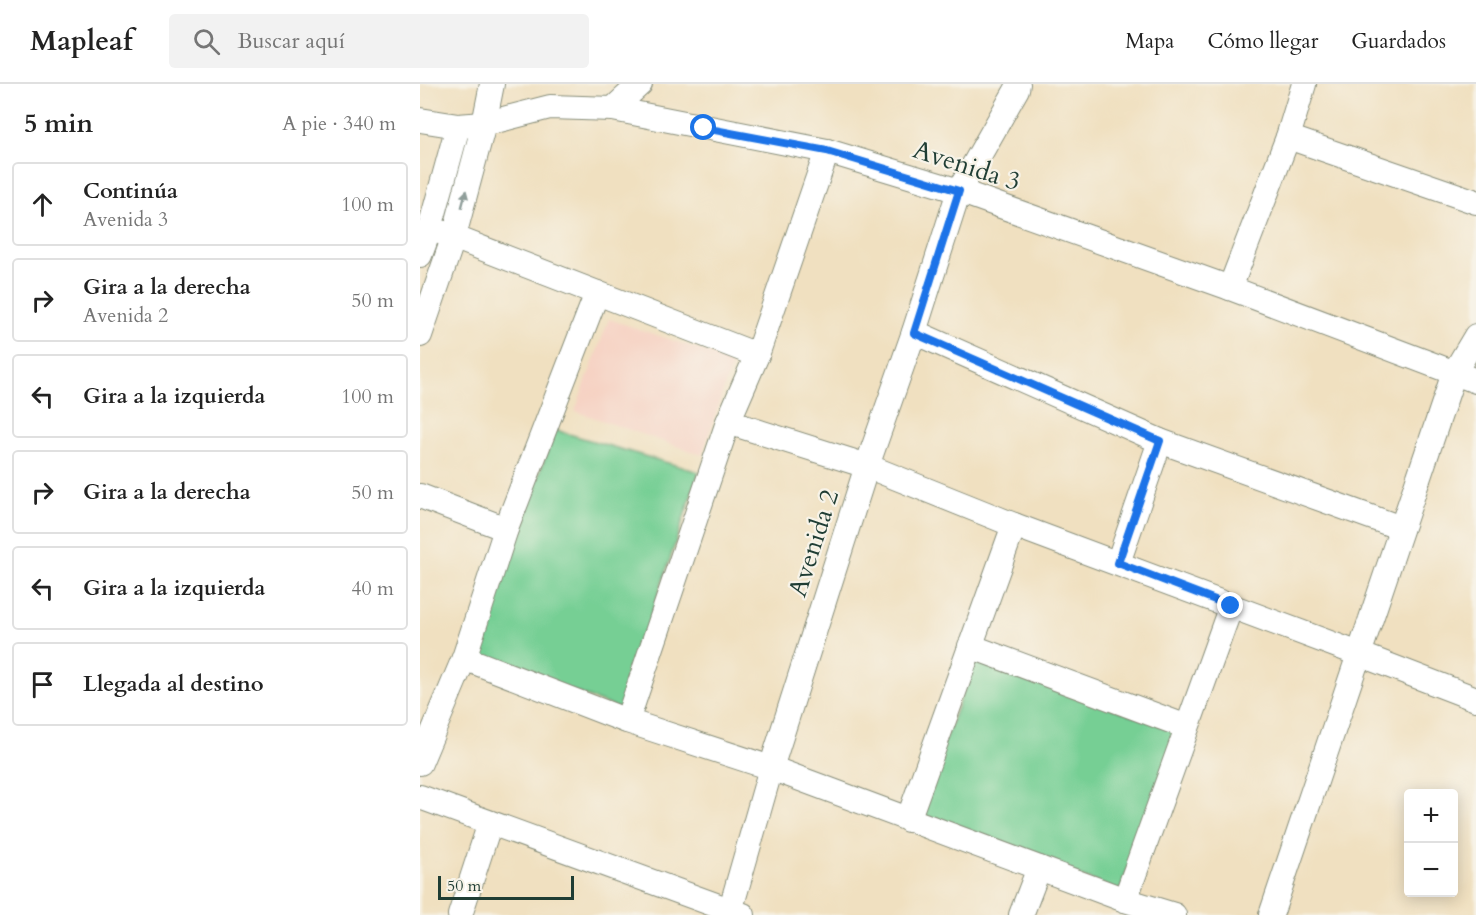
<!DOCTYPE html>
<html lang="es">
<head>
<meta charset="utf-8">
<style>
	body { margin:0; font-family:Cardo,serif; background:#f2f2f2; color:#222 }
	.controls { position:absolute; right:18px; bottom:18px; display:grid; overflow:hidden; border-radius:6px; box-shadow:0 3px 15px #0003 }
	.controls button { width:54px; height:54px; display:grid; place-items:center; padding:0; border:0; border-bottom:2px solid #e0e0e0; background:#fff; color:#222; font:30px sans-serif }
	.scale { position:absolute; left:18px; bottom:15px; width:136px; box-sizing:border-box; padding-left:6px; border:3px solid #1f3d34; border-top:0; font-size:16px; line-height:21px; white-space:nowrap; color:#1f3d34; -webkit-text-stroke:4px #f7f3e8; paint-order:stroke }
	.stop { position:absolute; width:18px; height:18px; margin:-14px; border:4px solid #1a73e8; border-radius:50%; background:#fff }
	.stop.end { background:#1a73e8; border-color:#fff; box-shadow:0 2px 6px #0008 }
	.list { margin:0; padding:0; list-style:none }
	h2 { display:flex; justify-content:space-between; align-items:center; height:78px; margin:0; padding:0 24px; font-size:26px }
	h2 small { font-size:20px; font-weight:400; color:#767676 }
	.list li { display:grid; grid-template-columns:39px 1fr auto; gap:18px; align-items:center; box-sizing:border-box; height:84px; margin:0 12px 12px; padding:0 12px; border:2px solid #e0e0e0; border-radius:6px }
	.list b { display:block; font-size:22px; white-space:nowrap }
	.list p { margin:0; font-size:20px; white-space:nowrap; color:#767676 }
	.list em { font-size:20px; font-style:normal; color:#767676 }
	.icon { flex:none; width:33px; height:33px; fill:none; stroke:currentColor; stroke-width:2; stroke-linecap:round; stroke-linejoin:round }
	.map { position:relative; flex:none; width:1056px; height:831px; overflow:hidden }
	header { display:flex; align-items:center; gap:36px; box-sizing:border-box; height:84px; padding:0 30px; background:#fff; border-bottom:2px solid #e0e0e0 }
	header strong { font-size:28px }
	nav { display:flex; gap:33px; margin-inline-start:auto; font-size:21px }
	.search { width:420px; height:54px; background:#f2f2f2; display:flex; align-items:center; gap:15px; box-sizing:border-box; padding:0 21px; border-radius:6px; color:#767676; font-size:22px }
	main { display:flex }
	aside { flex:1; background:#fff }
	.map>svg:first-child { display:block }
	.built { fill:#f6d2c3 }
	.green { fill:#76cf94; stroke:#4a8664; stroke-width:1.5 }
	.lines { fill:none; stroke-linecap:round; stroke-linejoin:round }
	.minor-casing { stroke:#888e7a; stroke-width:26 }
	.minor { stroke:#fff; stroke-width:24 }
	.oneway { fill:#8f9e9a }
	.route { stroke:#1a73e8; stroke-width:8 }
	.labels { text-anchor:middle; stroke-width:4.5; stroke-linejoin:round; paint-order:stroke }
	.street-label { font-size:26px; fill:#1f3d34; stroke:#f7f3e8 }
</style>
</head>
<body>
<header>
<strong>Mapleaf</strong>
<div class="search"><svg class="icon" aria-label="search" viewBox="0 0 24 24"><circle cx="10" cy="10" r="6"/><path d="M15 15l6 6"/></svg>Buscar aquí</div>
<nav><a>Mapa</a><a>Cómo llegar</a><a>Guardados</a></nav>
</header>
<main>
<aside>
<h2>5 min<small>A pie · 340 m</small></h2>
<ul class="list">
<li><svg class="icon" aria-label="ahead" viewBox="0 0 24 24"><path d="M12 20V5M6 11l6-6 6 6"/></svg><div><b>Continúa</b><p>Avenida 3</p></div><em>100 m</em></li>
<li><svg class="icon" aria-label="right" viewBox="0 0 24 24"><path d="M7 20v-9h11M14 6l5 5-5 5"/></svg><div><b>Gira a la derecha</b><p>Avenida 2</p></div><em>50 m</em></li>
<li><svg class="icon" aria-label="left" viewBox="0 0 24 24"><path d="M17 20v-9H6M10 6l-5 5 5 5"/></svg><div><b>Gira a la izquierda</b></div><em>100 m</em></li>
<li><svg class="icon" aria-label="right" viewBox="0 0 24 24"><path d="M7 20v-9h11M14 6l5 5-5 5"/></svg><div><b>Gira a la derecha</b></div><em>50 m</em></li>
<li><svg class="icon" aria-label="left" viewBox="0 0 24 24"><path d="M17 20v-9H6M10 6l-5 5 5 5"/></svg><div><b>Gira a la izquierda</b></div><em>40 m</em></li>
<li><svg class="icon" aria-label="arrive" viewBox="0 0 24 24"><path d="M6 21V4h12l-3 4 3 4H6"/></svg><div><b>Llegada al destino</b></div></li>
</ul>
</aside>
<div class="map">
<svg width="1056" height="831" viewBox="0 0 1056 831">
	<rect width="100%" height="100%" fill="#f7f3e8"/>
	<filter id="ink" filterUnits="userSpaceOnUse"><feTurbulence type="fractalNoise" baseFrequency=".0167" numOctaves="2"/><feDisplacementMap in="SourceGraphic" scale="12" xChannelSelector="R" yChannelSelector="G"/><feConvolveMatrix kernelMatrix="1 2 1 2 8 2 1 2 1" color-interpolation-filters="sRGB"/></filter>
	<filter id="wash" filterUnits="userSpaceOnUse"><feTurbulence type="fractalNoise" baseFrequency=".008" numOctaves="4" result="noise"/><feDisplacementMap in="SourceGraphic" scale="24" xChannelSelector="R" yChannelSelector="G"/><feGaussianBlur stdDeviation="1.35" result="paint"/><feColorMatrix in="noise" values="0 0 0 0 0 0 0 0 0 0 0 0 0 0 0 0 0 1.4 0 .05"/><feComposite in="paint" operator="in"/></filter>
	<g filter="url(#wash)">
		<rect width="100%" height="100%" fill="#f0e0c0"/>
		<polygon class="built" points="189,235 313,277 282,371 155,327"/>
		<g class="green">
			<polygon points="135,346 279,388 200,625 54,571"/>
			<polygon points="555,576 757,647 700,807 496,732"/>
		</g>
	</g>
	<g filter="url(#ink)">
		<g class="lines">
			<g class="minor-casing">
				<g id="minor">
					<polyline points="193,25 220,0"/>
					<polyline points="0,36 38,42 64,40 130,23 193,25 407,67 539,107 810,204 1056,297"/>
					<polyline points="868,53 1056,118"/>
					<polyline points="10,144 337,271"/>
					<polyline points="0,171 10,144 38,42"/>
					<polyline points="810,204 868,53 884,0"/>
					<polyline points="494,248 740,357 981,444"/>
					<polyline points="0,251 34,152 64,40 72,0"/>
					<polyline points="308,338 447,382 594,441 939,570 1056,615"/>
					<polyline points="0,412 86,445"/>
					<polyline points="698,479 740,357"/>
					<polyline points="550,562 767,643"/>
					<polyline points="44,574 207,637 351,684 705,816 754,831"/>
					<polyline points="207,637 308,338 337,271 407,67"/>
					<polyline points="0,679 44,574 86,445 177,209"/>
					<polyline points="0,713 323,831"/>
					<polyline points="488,736 594,441"/>
					<polyline points="705,816 811,522"/>
					<polyline points="40,831 70,739"/>
					<polyline points="309,831 351,684 447,382 494,248 539,107 597,5 598,0"/>
					<polyline points="601,831 619,784"/>
					<polyline points="851,831 1034,289 1056,252"/>
				</g>
			</g>
			<use href="#minor" class="minor"/>
		</g>
		<defs><path id="oneway-solid" d="M-6-.8H1V-3.2L6.5 0L1 3.2V.8H-6Z" transform="scale(1.5)"/></defs>
		<use class="oneway" href="#oneway-solid" transform="translate(44 115) rotate(-75)"/>
	</g>
	<g class="lines" filter="url(#ink)">
		<polyline class="route" points="284,44 407,67 539,107 494,249 740,357 698,479 811,522"/>
	</g>
	<g class="labels">
		<g class="street-label">
			<text transform="translate(547 81) rotate(18)" y="9">Avenida 3</text>
			<text transform="translate(393 459) rotate(-72)" y="9">Avenida 2</text>
		</g>
	</g>
</svg>
<div class="controls">
<button>+</button>
<button>−</button>
</div>
<div class="scale">50 m</div>
<div class="stop" style="left:284px;top:44px"></div>
<div class="stop end" style="left:811px;top:522px"></div>
</div>
</main>
</body>
</html>
